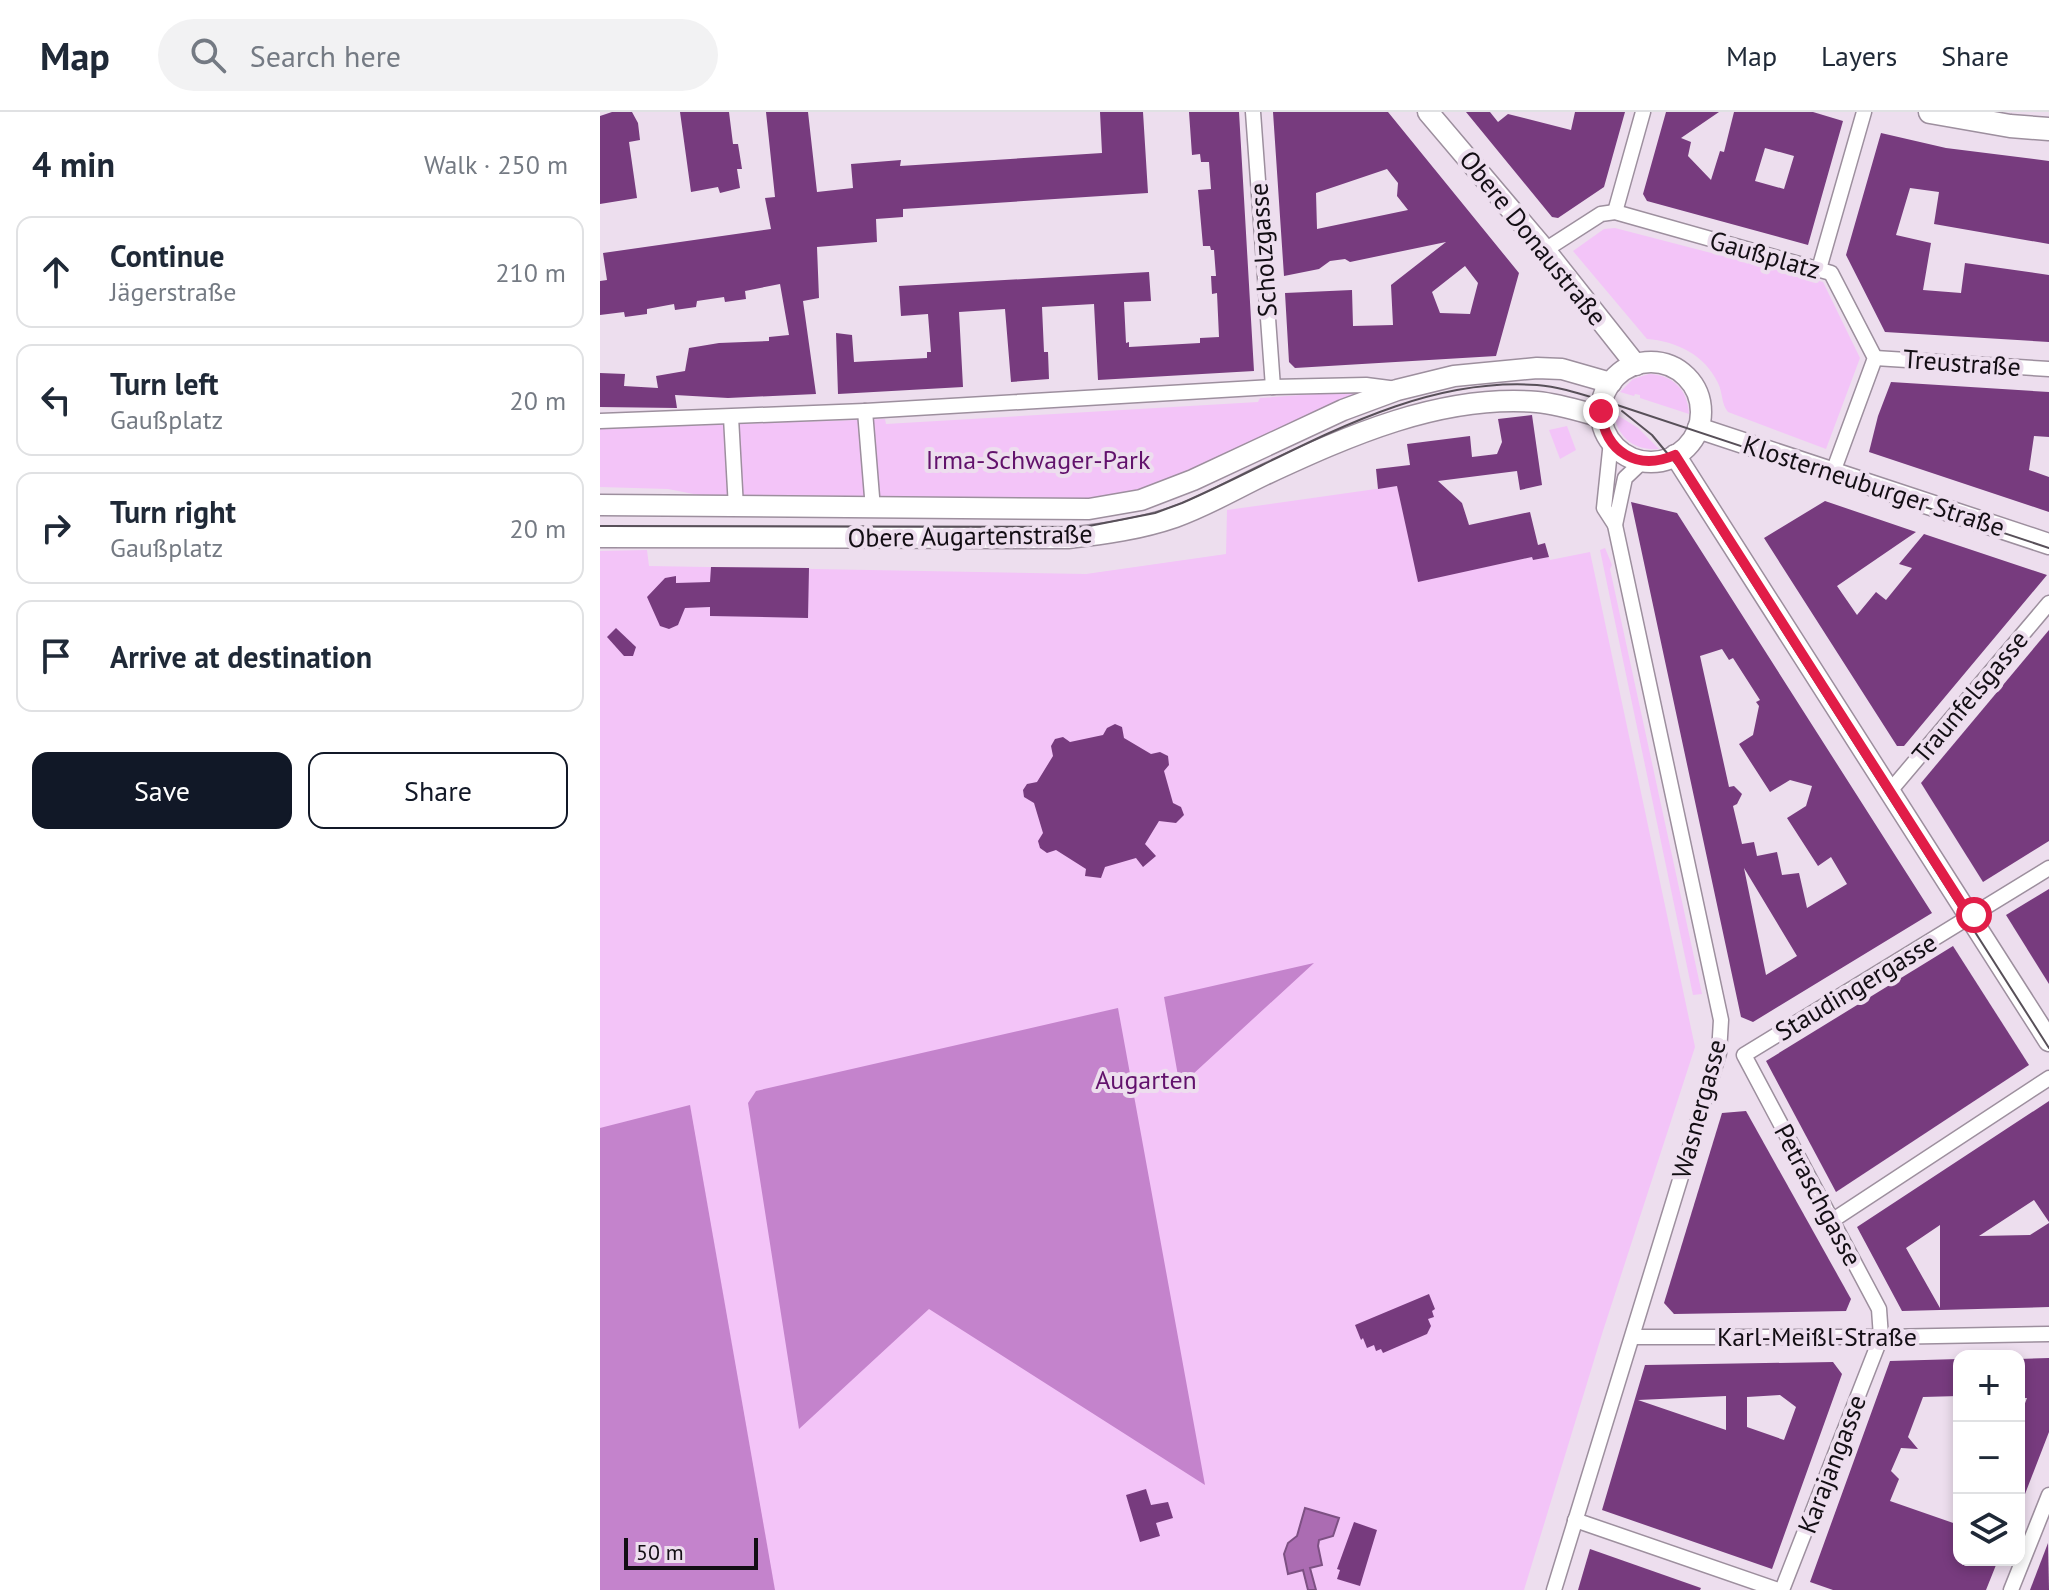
<!DOCTYPE html>
<html lang="en">
<head>
<meta charset="utf-8">
<style>
	body { margin:0; font-family:"PT Sans",sans-serif; background:#f2f2f3; color:#1f2937 }
	.controls { position:absolute; right:24px; bottom:24px; display:grid; overflow:hidden; border-radius:16px; box-shadow:0 4px 12px #0003 }
	.controls button { width:72px; height:72px; display:grid; place-items:center; padding:0; border:0; border-bottom:2px solid #e0e1e3; background:#fff; color:#1f2937; font:40px sans-serif }
	.scale { position:absolute; left:24px; bottom:20px; width:134px; box-sizing:border-box; padding-left:8px; border:4px solid #130e14; border-top:0; font-size:22px; line-height:28px; white-space:nowrap; color:#130e14; -webkit-text-stroke:6px #eddeee; paint-order:stroke }
	.stop { position:absolute; width:24px; height:24px; margin:-18px; border:6px solid #e11d48; border-radius:50%; background:#fff }
	.stop.end { background:#e11d48; border-color:#fff; box-shadow:0 2px 8px #0008 }
	.list { margin:0; padding:0; list-style:none }
	h2 { display:flex; justify-content:space-between; align-items:center; height:104px; margin:0; padding:0 32px; font-size:34px }
	h2 small { font-size:26px; font-weight:400; color:#747a83 }
	.list li { display:grid; grid-template-columns:52px 1fr auto; gap:24px; align-items:center; box-sizing:border-box; height:112px; margin:0 16px 16px; padding:0 16px; border:2px solid #e0e1e3; border-radius:16px }
	.list b { display:block; font-size:30px; white-space:nowrap }
	.list p { margin:0; font-size:26px; white-space:nowrap; color:#747a83 }
	.list em { font-size:26px; font-style:normal; color:#747a83 }
	.actions { display:flex; gap:16px; padding:24px 32px }
	.actions a { flex:1; padding:18px 0; border:2px solid #111827; border-radius:16px; text-align:center; font-size:28px; color:#111827 }
	.actions .main { background:#111827; color:#fff }
	.icon { flex:none; width:44px; height:44px; fill:none; stroke:currentColor; stroke-width:2; stroke-linecap:round; stroke-linejoin:round }
	.map { position:relative; flex:none; width:1449px; height:1478px; overflow:hidden }
	header { display:flex; align-items:center; gap:48px; box-sizing:border-box; height:112px; padding:0 40px; background:#fff; border-bottom:2px solid #e0e1e3 }
	header strong { font-size:38px }
	nav { display:flex; gap:44px; margin-inline-start:auto; font-size:28px }
	.search { width:560px; height:72px; background:#f2f2f3; display:flex; align-items:center; gap:20px; box-sizing:border-box; padding:0 28px; border-radius:44px; color:#747a83; font-size:30px }
	main { display:flex }
	aside { flex:1; background:#fff }
	.map>svg:first-child { display:block }
	.green { fill:#f3c4f8 }
	.forest { fill:#c483cc }
	.water { fill:#ab6cb2; stroke:#7d5083; stroke-width:2 }
	.building { fill:#773b7e; fill-rule:evenodd }
	.lines { fill:none; stroke-linecap:round; stroke-linejoin:round }
	.street-casing { stroke:#9d8f9e; stroke-width:17 }
	.secondary-casing { stroke:#9d8f9e; stroke-width:23 }
	.primary-casing { stroke:#9d8f9e; stroke-width:25 }
	.street { stroke:#fff; stroke-width:14 }
	.secondary { stroke:#fff; stroke-width:20 }
	.primary { stroke:#fff; stroke-width:22 }
	.tram { stroke:#585059; stroke-width:2 }
	.route { stroke:#e11d48; stroke-width:10 }
	.labels { text-anchor:middle; stroke-width:8; stroke-linejoin:round; paint-order:stroke }
	.street-label { font-size:26px; fill:#130e14; stroke:#eddeee }
	.park-label { font-size:26px; fill:#62126c; stroke:#eddeee }
</style>
</head>
<body>
<header>
<strong>Map</strong>
<div class="search"><svg class="icon" aria-label="search" viewBox="0 0 24 24"><circle cx="10" cy="10" r="6"/><path d="M15 15l6 6"/></svg>Search here</div>
<nav><a>Map</a><a>Layers</a><a>Share</a></nav>
</header>
<main>
<aside>
<h2>4 min<small>Walk · 250 m</small></h2>
<ul class="list">
<li><svg class="icon" aria-label="ahead" viewBox="0 0 24 24"><path d="M12 20V5M6 11l6-6 6 6"/></svg><div><b>Continue</b><p>Jägerstraße</p></div><em>210 m</em></li>
<li><svg class="icon" aria-label="left" viewBox="0 0 24 24"><path d="M17 20v-9H6M10 6l-5 5 5 5"/></svg><div><b>Turn left</b><p>Gaußplatz</p></div><em>20 m</em></li>
<li><svg class="icon" aria-label="right" viewBox="0 0 24 24"><path d="M7 20v-9h11M14 6l5 5-5 5"/></svg><div><b>Turn right</b><p>Gaußplatz</p></div><em>20 m</em></li>
<li><svg class="icon" aria-label="arrive" viewBox="0 0 24 24"><path d="M6 21V4h12l-3 4 3 4H6"/></svg><div><b>Arrive at destination</b></div></li>
</ul>
<div class="actions"><a class="main">Save</a><a>Share</a></div>
</aside>
<div class="map">
<svg width="1449" height="1478" viewBox="0 0 1449 1478">
	<rect width="100%" height="100%" fill="#eddeee"/>
	<g class="green">
		<path d="M1015,116L1223,170L1260,246L1226,337L1128,300C1121,292 1123,281 1118,271C1105,243 1076,229 1047,227L973,139L1004,117Z"/>
		<path d="M1049,262C1073,263 1088,278 1089,302L1040,286V283L1035,282L1034,284L1020,280L1033,267Z"/>
		<polygon points="757,279 757,282 564,371 529,383 453,393 114,386 68,377 0,375 0,317 285,307 286,312 658,290 660,286"/>
		<path d="M1014,301L1038,316L1059,337C1034,339 1017,325 1014,301Z"/>
		<polygon points="967,314 976,338 960,347 949,318"/>
		<polygon points="797,374 819,469 932,445 933,448 949,445 950,448 990,440 1095,935 1002,1222 924,1478 0,1478 0,439 47,438 49,454 486,462 626,442 627,398"/>
		<polygon points="1005,436 1012,453 1010,457 1102,882 1093,883 1000,438"/>
	</g>
	<g class="forest">
		<polygon points="714,851 580,974 580,975 564,885"/>
		<polygon points="518,896 605,1373 329,1197 199,1317 148,991 156,979"/>
		<polygon points="90,993 175,1478 0,1478 0,1016"/>
	</g>
	<polygon class="water" points="705,1396 739,1406 733,1424 719,1428 718,1434 722,1453 710,1456 716,1478 708,1478 703,1458 688,1462 684,1442 688,1431 697,1424"/>
	<g class="building">
		<polygon points="12,0 32,0 38,11 40,28 29,30 37,86 0,92 0,4"/>
		<polygon points="80,0 129,0 133,32 138,32 142,57 137,57 140,76 120,81 118,75 91,80"/>
		<polygon points="166,0 208,0 217,80 253,76 251,52 301,48 300,54 502,41 500,0 543,0 548,81 303,97 303,105 276,107 277,130 217,135 219,186 203,189 216,282 128,286 75,283 77,296 0,295 0,261 25,262 24,274 58,276 56,264 85,259 89,236 119,231 169,229 169,225 189,223 180,172 145,179 146,187 125,190 124,185 97,189 96,195 75,198 74,192 47,197 47,202 25,205 24,200 0,203 0,169 7,168 3,141 171,117 165,86 175,85"/>
		<polygon points="589,0 639,0 654,259 498,268 494,192 442,195 444,240 448,240 449,267 411,270 405,197 359,200 363,275 238,282 236,221 252,223 254,250 327,246 327,240 331,240 328,202 301,204 299,174 549,160 551,189 524,190 526,231 529,230 529,235 600,231 600,226 619,225 617,181 612,182 611,164 616,164 614,138 611,138 610,134 603,134 598,78 611,77 609,50 601,50 600,42 592,43"/>
		<path d="M673,0H788L919,161L896,244L695,256L689,250L685,181L752,178L753,214L793,213L791,173L846,130L750,150L745,147L730,149L719,157L684,164ZM787,57L798,71L797,84L808,98L717,117L716,81ZM865,154L878,171L870,202L840,201L832,180Z"/>
		<polygon points="866,0 890,0 898,10 908,2 971,18 975,0 1025,0 1004,75 958,106 952,105"/>
		<path d="M1066,0H1119L1081,26L1091,30L1088,44L1111,68L1120,39L1124,40L1134,0H1213L1243,9L1208,133L1047,89L1043,82ZM1165,36L1194,44L1184,77L1155,69Z"/>
		<polygon points="1281,21 1346,36 1449,49 1449,132 1334,112 1339,80 1310,76 1296,123 1331,131 1323,178 1361,181 1365,151 1449,163 1449,230 1285,220 1246,143"/>
		<polygon points="1291,270 1449,280 1449,325 1434,324 1429,358 1449,365 1449,400 1269,340 1278,304"/>
		<polygon points="932,303 942,373 920,378 917,359 838,369 862,391 869,413 930,400 938,433 945,431 949,445 933,448 932,445 818,470 797,374 778,377 776,357 810,353 807,332 870,324 872,345 897,342 902,330 898,307"/>
		<polygon points="1225,389 1316,420 1237,474 1257,503 1276,480 1286,488 1312,456 1299,452 1324,422 1447,463 1304,634 1297,634 1164,426"/>
		<path d="M1031,390L1077,401L1332,801L1153,910L1141,905ZM1122,537L1129,548L1133,546L1160,588L1156,590L1159,594L1153,623L1139,632L1170,680L1190,668L1212,674L1206,694L1187,706L1218,754L1231,745L1247,772L1207,796L1199,761L1182,763L1177,740L1157,744L1154,730L1142,732L1133,694L1137,692L1142,682L1134,674L1129,675L1100,544ZM1144,756L1197,844L1166,863Z"/>
		<polygon points="111,455 209,456 208,506 110,504 110,495 85,496 78,513 69,517 60,514 47,485 65,466 76,464 76,471 110,470"/>
		<polygon points="16,516 36,535 33,544 24,544 7,525"/>
		<polygon points="1449,518 1449,729 1383,770 1321,671"/>
		<polygon points="515,612 522,615 524,626 551,642 560,640 568,644 569,653 564,659 573,691 581,695 584,703 576,711 559,709 545,732 556,744 543,755 536,746 505,755 501,766 485,764 486,757 456,738 447,741 440,736 438,729 443,721 434,691 424,685 423,678 427,672 437,670 453,644 451,634 455,627 463,625 470,630 503,623 507,616"/>
		<polygon points="1449,777 1449,872 1406,803"/>
		<polygon points="1353,834 1429,953 1236,1080 1166,949"/>
		<path d="M1449,989V1110L1434,1088L1379,1124L1430,1123L1449,1111V1195L1302,1199L1257,1115ZM1340,1113V1196L1306,1136Z"/>
		<polygon points="1146,999 1251,1187 1246,1199 1074,1202 1064,1191 1122,1001"/>
		<polygon points="829,1182 835,1197 832,1199 834,1205 828,1207 831,1214 827,1222 783,1241 781,1237 776,1239 774,1233 767,1236 763,1226 761,1228 755,1213"/>
		<polygon points="1449,1246 1449,1320 1420,1395 1419,1307 1427,1286 1419,1286 1419,1247"/>
		<polygon points="1359,1247 1359,1284 1323,1285 1308,1325 1318,1337 1301,1336 1291,1359 1299,1367 1290,1389 1359,1413 1359,1448 1398,1448 1386,1478 1233,1478 1210,1470 1290,1249"/>
		<path d="M1233,1250L1242,1262L1172,1457L1002,1398L1045,1253ZM1180,1283L1196,1295L1184,1328L1147,1315V1285ZM1126,1284V1318L1038,1288Z"/>
		<polygon points="546,1377 551,1393 568,1390 573,1406 556,1411 560,1424 540,1430 526,1383"/>
		<polygon points="754,1410 777,1418 760,1474 737,1467 740,1458 737,1457"/>
		<polygon points="1448,1431 1449,1478 1430,1478"/>
		<polygon points="990,1437 1101,1476 1100,1478 978,1478"/>
	</g>
	<g class="lines">
		<g class="street-casing">
			<g id="street">
				<polyline points="653,0 673,275"/>
				<polyline points="1015,100 1043,0"/>
				<polyline points="945,138 1001,102 1015,100 1231,161 1275,246 1233,360"/>
				<polyline points="1219,157 1264,0"/>
				<polyline points="1275,246 1449,257"/>
				<polyline points="265,299 273,397"/>
				<polyline points="131,305 136,396"/>
				<polyline points="0,309 265,299 673,275 766,273 797,277"/>
				<polyline points="1015,413 1025,366 1043,349"/>
				<polyline points="1290,679 1449,491"/>
				<polyline points="1233,1108 1449,966"/>
				<polyline points="1033,1225 1281,1225 1449,1222"/>
				<polyline points="975,1408 1178,1478"/>
				<polyline points="954,1478 1119,941 1121,908 1015,413 1004,396 1011,329"/>
				<polyline points="1182,1478 1281,1225 1279,1197 1144,943 1449,756"/>
				<polyline points="1411,1478 1449,1383"/>
			</g>
		</g>
		<g class="secondary-casing">
			<g id="secondary">
				<polyline points="828,0 945,138 1036,253"/>
				<circle cx="1051" cy="300" r="50"/>
				<polyline points="1098,316 1449,432"/>
				<polyline points="1075,343 1449,929"/>
				<polyline points="0,393 489,397 541,388 593,368 743,298 797,278 854,264 937,256 962,257 1011,271"/>
				<path d="M0,425L468,426C505,422 540,417 575,405C606,394 635,377 664,363C748,324 841,282 937,290C959,292 980,299 1002,305"/>
			</g>
		</g>
		<g class="primary-casing">
			<polyline id="primary" points="1330,0 1410,14 1449,17"/>
		</g>
		<use href="#street" class="street"/>
		<use href="#secondary" class="secondary"/>
		<use href="#primary" class="primary"/>
		<g class="tram">
			<polyline points="1022,299 1052,323 1077,353 1449,936"/>
			<path d="M0,414L484,415L555,401L582,391C695,342 809,264 937,273C964,275 989,285 1014,292L1449,436"/>
		</g>
	</g>
	<g class="lines">
		<path class="route" d="M1001,299C1005,341 1038,359 1075,343L1360,789L1370,805L1374,803"/>
	</g>
	<g class="labels">
		<g class="street-label">
			<text transform="translate(933 126) rotate(51)" y="9">Obere Donaustraße</text>
			<text transform="translate(663 138) rotate(-94)" y="9">Scholzgasse</text>
			<text transform="translate(1165 143) rotate(16)" y="9">Gaußplatz</text>
			<text transform="translate(1362 251) rotate(4)" y="9">Treustraße</text>
			<text transform="translate(1274 374) rotate(18)" y="9">Klosterneuburger Straße</text>
			<text transform="translate(370 424) rotate(-1)" y="9">Obere Augartenstraße</text>
			<text transform="translate(1370 585) rotate(-50)" y="9">Traunfelsgasse</text>
			<text transform="translate(1256 875) rotate(-31)" y="9">Staudingergasse</text>
			<text transform="translate(1099 997) rotate(-75)" y="9">Wasnergasse</text>
			<text transform="translate(1218 1083) rotate(62)" y="9">Petraschgasse</text>
			<text x="1217" y="1234">Karl-Meißl-Straße</text>
			<text transform="translate(1232 1352) rotate(-69)" y="9">Karajangasse</text>
		</g>
		<g class="park-label">
			<text x="438" y="357">Irma-Schwager-Park</text>
			<text x="546" y="977">Augarten</text>
		</g>
	</g>
</svg>
<div class="controls">
<button>+</button>
<button>−</button>
<button><svg class="icon" aria-label="layers" viewBox="0 0 24 24"><path d="M12 4l9 5-9 5-9-5zM3 14l9 5 9-5"/></svg></button>
</div>
<div class="scale">50 m</div>
<div class="stop" style="left:1374px;top:803px"></div>
<div class="stop end" style="left:1001px;top:299px"></div>
</div>
</main>
</body>
</html>
